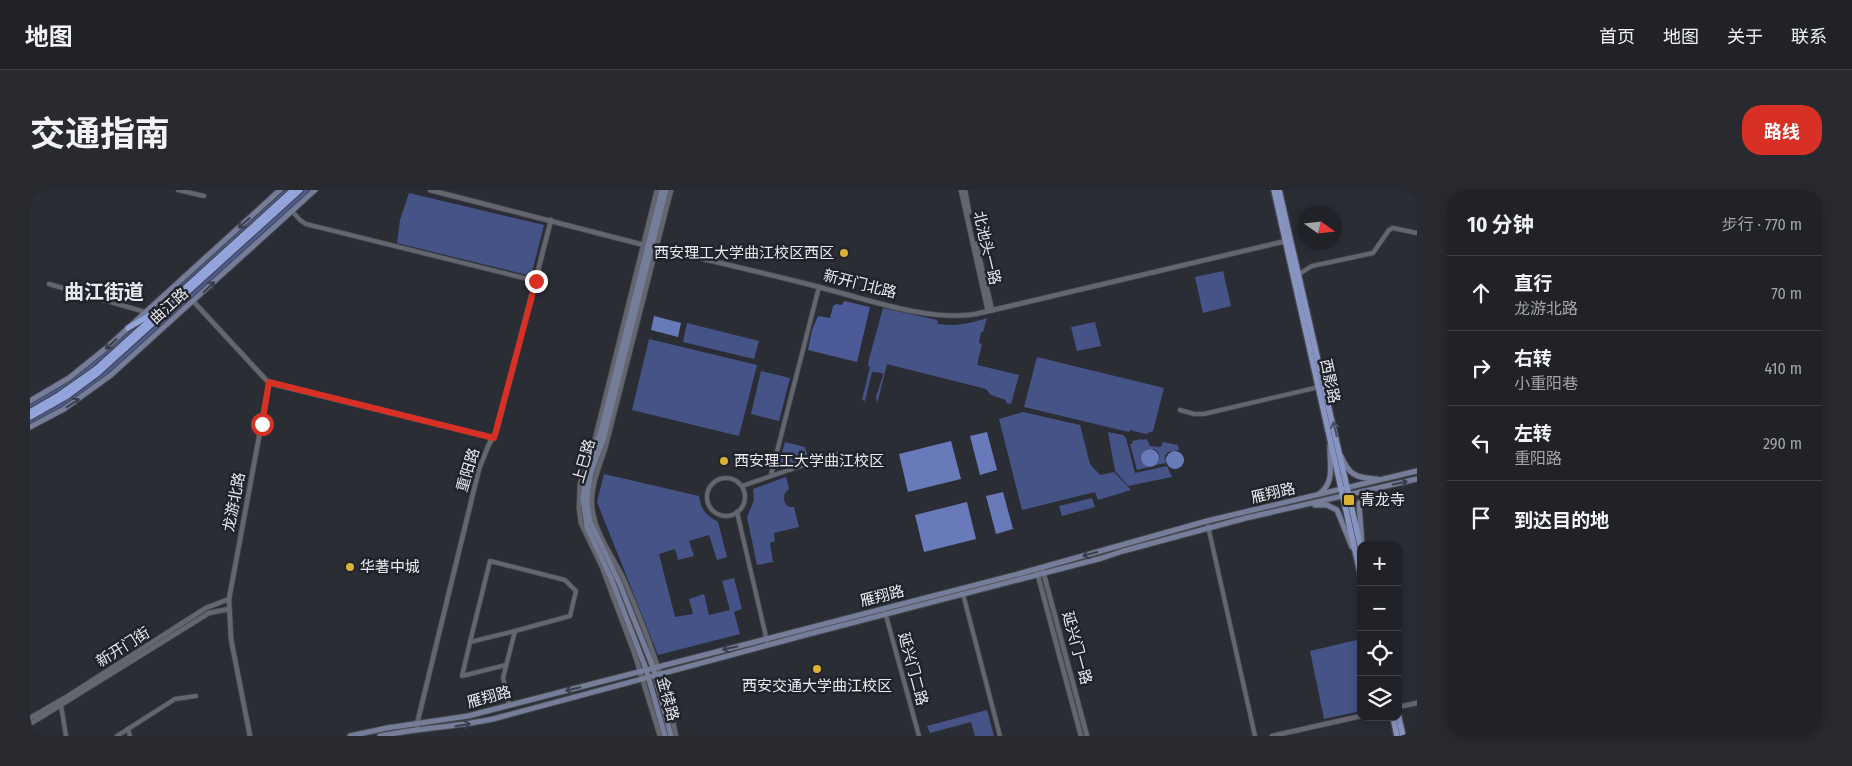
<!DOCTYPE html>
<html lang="zh">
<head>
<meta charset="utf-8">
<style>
	body { margin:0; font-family:"Fira Sans Condensed","Noto Sans SC",sans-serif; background:#282a30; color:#f1f3f6 }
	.controls { position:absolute; right:15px; bottom:15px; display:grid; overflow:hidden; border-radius:10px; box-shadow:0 2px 12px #0003 }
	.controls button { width:45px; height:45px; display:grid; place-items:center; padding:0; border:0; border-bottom:1px solid #3d3f45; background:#202228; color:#f1f3f6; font:25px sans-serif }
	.compass { position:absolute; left:1267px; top:15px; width:45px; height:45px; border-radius:50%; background:#202228; box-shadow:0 2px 12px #0003; rotate:104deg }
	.stop { position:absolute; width:15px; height:15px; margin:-11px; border:4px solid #d93025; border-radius:50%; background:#fff }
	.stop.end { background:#d93025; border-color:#fff; box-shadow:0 1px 5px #0008 }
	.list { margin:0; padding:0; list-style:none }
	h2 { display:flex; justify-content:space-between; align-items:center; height:65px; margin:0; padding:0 20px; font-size:21px }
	h2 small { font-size:16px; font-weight:400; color:#a2a4a8 }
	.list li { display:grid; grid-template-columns:32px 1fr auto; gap:15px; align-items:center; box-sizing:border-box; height:75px; padding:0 20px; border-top:1px solid #3d3f45 }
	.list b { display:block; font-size:19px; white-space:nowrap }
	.list p { margin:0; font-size:16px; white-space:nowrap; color:#a2a4a8 }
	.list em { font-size:16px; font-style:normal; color:#a2a4a8 }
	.icon { flex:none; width:28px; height:28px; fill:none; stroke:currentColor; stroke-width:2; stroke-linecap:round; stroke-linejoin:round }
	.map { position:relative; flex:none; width:1387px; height:546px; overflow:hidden; border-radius:20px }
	header { display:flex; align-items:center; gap:30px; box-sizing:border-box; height:70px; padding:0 25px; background:#202228; border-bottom:1px solid #3d3f45 }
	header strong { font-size:24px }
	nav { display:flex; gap:28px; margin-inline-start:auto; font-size:18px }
	.intro { display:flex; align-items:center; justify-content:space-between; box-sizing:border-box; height:120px; padding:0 30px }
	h1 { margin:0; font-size:35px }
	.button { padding:12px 22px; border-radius:20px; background:#d93025; color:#fff; font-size:18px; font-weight:700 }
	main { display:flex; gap:30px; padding:0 30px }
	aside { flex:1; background:#202228; border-radius:20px; box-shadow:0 2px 12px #0003 }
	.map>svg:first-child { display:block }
	.green { fill:#465387 }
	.forest { fill:#4c5b98 }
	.water { fill:#697aba }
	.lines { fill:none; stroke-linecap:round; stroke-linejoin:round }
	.minor-casing { stroke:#46484f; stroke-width:5.5 }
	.tertiary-casing { stroke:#46484f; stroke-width:6 }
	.secondary-casing { stroke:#46484f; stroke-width:7 }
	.primary-casing { stroke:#46484f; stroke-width:8 }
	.trunk-casing { stroke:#46484f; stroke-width:8 }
	.minor { stroke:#63666f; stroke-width:4 }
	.tertiary { stroke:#63666f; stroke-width:4.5 }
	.secondary { stroke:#757d98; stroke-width:5 }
	.primary { stroke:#8794c1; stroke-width:5.5 }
	.trunk { stroke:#93a3dc; stroke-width:5.5 }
	.oneway { stroke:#3a3e4c }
	.oneway2 { stroke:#4a5067 }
	.route { stroke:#d93025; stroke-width:6 }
	.poi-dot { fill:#dcb233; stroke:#21232b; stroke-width:2 }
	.labels { text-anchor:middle; stroke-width:5; stroke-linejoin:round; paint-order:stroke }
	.street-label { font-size:15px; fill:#e8eaef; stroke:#21232b }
	.poi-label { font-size:15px; fill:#e8eaef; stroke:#21232b; text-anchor:start }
	.district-label { font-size:20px; font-weight:bold; fill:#e8eaef; stroke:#21232b }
</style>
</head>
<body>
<header>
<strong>地图</strong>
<nav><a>首页</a><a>地图</a><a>关于</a><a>联系</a></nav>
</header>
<div class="intro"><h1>交通指南</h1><a class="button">路线</a></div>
<main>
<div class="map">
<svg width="1387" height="546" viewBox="0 0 1387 546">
	<rect width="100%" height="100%" fill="#2b2d35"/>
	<g class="green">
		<polygon points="379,3 514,35 501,86 367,53 370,30"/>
		<polygon points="1193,81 1201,116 1173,123 1165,87"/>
		<path d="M853,118L907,130L908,134C925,137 941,133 957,128L953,142H951L949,153L952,154L947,175L989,185L981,214L976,213V210L961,205L956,199L857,174L847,214L846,207L853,185L852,183L842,182L835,211L832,210L840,177L838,176L839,169Z"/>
		<polygon points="1065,132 1071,156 1047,161 1041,137"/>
		<polygon points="657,133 729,151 724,169 653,152"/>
		<polygon points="619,149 727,175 709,246 602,220"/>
		<polygon points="1007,167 1134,198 1123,241 1116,244 1100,240 1099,242 994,217"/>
		<polygon points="731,181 760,188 749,231 721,224"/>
		<polygon points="993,222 1050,235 1060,274 1070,285 1084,282 1101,300 1068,310 1065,302 992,320 969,229"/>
		<polygon points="1078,242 1093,245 1096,248 1105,283 1137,276 1142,287 1098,296 1085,281"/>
		<path d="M1112,249L1113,250L1117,249L1120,256L1131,257L1133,252L1148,255L1149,260L1138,262L1135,266L1136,273L1126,275C1131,269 1131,263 1124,259H1117C1109,264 1110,274 1119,277L1107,280L1100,254L1103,253L1102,251Z"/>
		<polygon points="755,252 775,257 779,271 755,278 749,273"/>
		<path d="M574,284L669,306C671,320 676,325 688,332L697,367L687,370L679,345L659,351L664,366L648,370L645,359L629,364L645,427L663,424L659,409L674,404L679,425L700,420L692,391L704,388L712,419L704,422L710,444L628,465L567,312Z"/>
		<path d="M756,287L759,299L755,303C753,309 754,313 759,317H764L769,337L744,343L745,351L740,353L743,372L727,375L717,327L724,310L723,299Z"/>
		<polygon points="1062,308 1065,317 1032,326 1029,316"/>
		<polygon points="1331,449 1331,521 1294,529 1280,461"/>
		<polygon points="957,520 964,546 945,546 941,532 900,543 897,536"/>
	</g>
	<g class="forest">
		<polygon points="255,0 260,0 137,112 125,117"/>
		<polygon points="274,0 282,0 79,184 47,208 0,235 0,229 66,188 76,180"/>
		<polygon points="814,111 840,117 827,172 778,160 782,140 788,126 800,128 803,116 806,114 812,115"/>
		<path d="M117,129L66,176L25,206L0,219V213C22,203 43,189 62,173C81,158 96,142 117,129Z"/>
	</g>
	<g class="water">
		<polygon points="624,126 651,133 648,147 621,140"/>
		<polygon points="957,242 967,280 950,285 940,246"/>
		<polygon points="921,251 931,289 878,302 869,264"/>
		<circle cx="1120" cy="268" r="9"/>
		<circle cx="1145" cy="270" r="9"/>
		<polygon points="973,302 983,339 966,344 956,306"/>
		<polygon points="937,312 946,349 894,362 885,325"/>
	</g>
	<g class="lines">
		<g class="minor-casing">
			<g id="minor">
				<polyline points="148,0 174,6"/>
				<polyline points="262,21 270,30 276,34 506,91"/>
				<polyline points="1269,84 1282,76 1343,63 1359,40 1363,38 1387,43"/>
				<polyline points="19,94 115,122"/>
				<polyline points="1150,220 1164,224 1174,224 1289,197"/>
				<polyline points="741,285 789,97"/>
				<circle cx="696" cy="307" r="19"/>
				<polyline points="712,296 806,264"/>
				<polyline points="707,322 737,451"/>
				<polyline points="1178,336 1225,546"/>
				<polyline points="933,404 970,546"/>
				<polyline points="855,422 889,546"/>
				<polyline points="440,452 460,371 535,390 546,401 540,426 485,441 473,488 479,515"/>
				<polyline points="476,475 432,486 440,452 485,441"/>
				<polyline points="31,515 36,546"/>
				<polyline points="98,539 100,546"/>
				<polyline points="87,546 145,509 166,506"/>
			</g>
		</g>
		<g class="tertiary-casing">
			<g id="tertiary">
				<polyline points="400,0 614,55"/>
				<polyline points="627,0 565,249 550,294 549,318 551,333 572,377 605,465 630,546"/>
				<path d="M641,0L576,255C570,276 560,295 562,317C565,345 583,366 594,390C616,440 636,493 646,546"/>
				<polyline points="931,0 958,121"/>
				<polyline points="935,0 939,22"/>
				<polyline points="946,54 962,120"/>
				<path d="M622,57C678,70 734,83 789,97C836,109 899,132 946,124L1256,51"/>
				<polyline points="163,111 239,193 199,409 201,449 220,546"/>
				<polyline points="239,193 464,248"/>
				<polyline points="1013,381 1057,546"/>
				<polyline points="1007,382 1051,546"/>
				<polyline points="1368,517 1387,513"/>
				<polyline points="0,528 38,506 176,418 199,409"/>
				<polyline points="0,534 179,423 199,419"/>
				<polyline points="388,540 387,534 449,279 459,254 466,243 521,30"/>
				<polyline points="1242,546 1331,526"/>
			</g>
		</g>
		<g class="secondary-casing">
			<g id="secondary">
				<polyline points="632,0 571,241 556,286 553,309 557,337 581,388 616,479 635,546"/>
				<polyline points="636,0 573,250 561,283 558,300 557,312 560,332 589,392 623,477 641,546"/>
				<polyline points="0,211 39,188 75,159 250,0"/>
				<polyline points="0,237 34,219 81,185 285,0"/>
				<path d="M1311,266C1319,285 1326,288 1347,289"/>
				<path d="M1289,304C1306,292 1299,273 1300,255"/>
				<polyline points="1285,315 1297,315 1307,320 1322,357"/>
				<polyline points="1332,354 1329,314 1332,307 1341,301"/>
				<polyline points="320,546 357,538 438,526 992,383 1177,331 1387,281"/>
				<path d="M350,546C388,538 426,537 463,529L779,444L1072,368L1093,361L1216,328L1387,289"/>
			</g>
		</g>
		<g class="primary-casing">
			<g id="primary">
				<polyline points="1244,0 1331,387"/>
				<polyline points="1249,0 1331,359"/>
				<polyline points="1368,524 1373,546"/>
				<polyline points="1363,527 1367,546"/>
			</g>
		</g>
		<g class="trunk-casing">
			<g id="trunk">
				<polyline points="98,138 127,121"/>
				<polyline points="0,222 29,205 66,179 263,0"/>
				<polyline points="0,227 37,206 68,183 270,0"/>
			</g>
		</g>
		<use href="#minor" class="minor"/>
		<use href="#tertiary" class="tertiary"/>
		<use href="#secondary" class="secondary"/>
		<use href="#primary" class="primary"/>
		<use href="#trunk" class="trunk"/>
	</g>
	<defs><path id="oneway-shaft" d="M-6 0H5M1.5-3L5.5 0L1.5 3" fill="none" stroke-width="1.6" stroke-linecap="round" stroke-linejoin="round" transform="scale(1.25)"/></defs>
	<g class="oneway">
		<use href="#oneway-shaft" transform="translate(214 33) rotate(138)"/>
		<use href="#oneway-shaft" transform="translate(179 97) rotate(-43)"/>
		<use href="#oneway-shaft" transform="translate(81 154) rotate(138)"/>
		<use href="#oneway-shaft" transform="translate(43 213) rotate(-33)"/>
		<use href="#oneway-shaft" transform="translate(1370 293) rotate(-12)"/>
		<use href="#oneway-shaft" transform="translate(1060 364) rotate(165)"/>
		<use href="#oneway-shaft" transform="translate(700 458) rotate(168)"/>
		<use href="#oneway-shaft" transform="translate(543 499) rotate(166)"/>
		<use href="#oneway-shaft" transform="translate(433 535) rotate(-10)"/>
	</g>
	<use class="oneway2" href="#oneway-shaft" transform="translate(1305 239) rotate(-103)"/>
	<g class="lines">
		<polyline class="route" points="232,234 239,192 464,248 506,91"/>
	</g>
	<g class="poi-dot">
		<circle cx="814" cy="63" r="5"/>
		<circle cx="694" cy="271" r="5"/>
		<rect x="1313" y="304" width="12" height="12" rx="2.5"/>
		<circle cx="320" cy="377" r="5"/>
		<circle cx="787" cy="479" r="5"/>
	</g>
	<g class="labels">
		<g class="street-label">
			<text transform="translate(957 58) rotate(77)" y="5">北池头一路</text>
			<text transform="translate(830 94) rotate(14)" y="5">新开门北路</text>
			<text transform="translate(139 116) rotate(-42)" y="5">曲江路</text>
			<text transform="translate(1300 191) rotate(78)" y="5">西影路</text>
			<text transform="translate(554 271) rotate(-74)" y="5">上巳路</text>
			<text transform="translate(438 280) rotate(-73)" y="5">重阳路</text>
			<text transform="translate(1243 303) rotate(-13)" y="5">雁翔路</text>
			<text transform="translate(204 312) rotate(-79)" y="5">龙游北路</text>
			<text transform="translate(852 406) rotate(-14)" y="5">雁翔路</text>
			<text transform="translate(93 457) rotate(-32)" y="5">新开门街</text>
			<text transform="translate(1047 458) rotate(75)" y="5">延兴门一路</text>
			<text transform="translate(883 479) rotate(75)" y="5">延兴门二路</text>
			<text transform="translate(459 507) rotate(-15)" y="5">雁翔路</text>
			<text transform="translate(638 509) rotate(75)" y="5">金犊路</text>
		</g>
		<g class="poi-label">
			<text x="804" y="68" text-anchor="end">西安理工大学曲江校区西区</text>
			<text x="704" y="276">西安理工大学曲江校区</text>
			<text x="1330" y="315">青龙寺</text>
			<text x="330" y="382">华著中城</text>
			<text x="787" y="501" text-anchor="middle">西安交通大学曲江校区</text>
		</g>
		<g class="district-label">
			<text x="74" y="109">曲江街道</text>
		</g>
	</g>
</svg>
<div class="controls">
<button>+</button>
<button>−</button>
<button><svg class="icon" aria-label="locate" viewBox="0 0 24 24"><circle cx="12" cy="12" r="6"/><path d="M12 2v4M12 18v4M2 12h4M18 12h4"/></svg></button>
<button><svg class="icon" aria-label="layers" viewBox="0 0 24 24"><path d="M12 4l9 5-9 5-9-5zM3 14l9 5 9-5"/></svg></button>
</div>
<svg class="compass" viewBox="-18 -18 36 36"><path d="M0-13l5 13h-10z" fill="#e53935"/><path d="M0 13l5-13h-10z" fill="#a2a4a8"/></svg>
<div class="stop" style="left:232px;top:234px"></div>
<div class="stop end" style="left:506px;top:91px"></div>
</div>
<aside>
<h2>10 分钟<small>步行 · 770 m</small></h2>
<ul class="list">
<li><svg class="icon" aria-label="ahead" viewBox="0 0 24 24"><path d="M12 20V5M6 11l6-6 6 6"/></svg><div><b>直行</b><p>龙游北路</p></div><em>70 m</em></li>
<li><svg class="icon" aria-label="right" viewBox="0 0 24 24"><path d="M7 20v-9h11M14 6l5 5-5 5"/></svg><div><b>右转</b><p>小重阳巷</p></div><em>410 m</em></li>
<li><svg class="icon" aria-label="left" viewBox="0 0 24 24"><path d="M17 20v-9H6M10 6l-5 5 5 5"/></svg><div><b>左转</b><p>重阳路</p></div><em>290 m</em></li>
<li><svg class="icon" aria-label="arrive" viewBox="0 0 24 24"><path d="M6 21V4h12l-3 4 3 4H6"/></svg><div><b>到达目的地</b></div></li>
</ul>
</aside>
</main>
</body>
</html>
